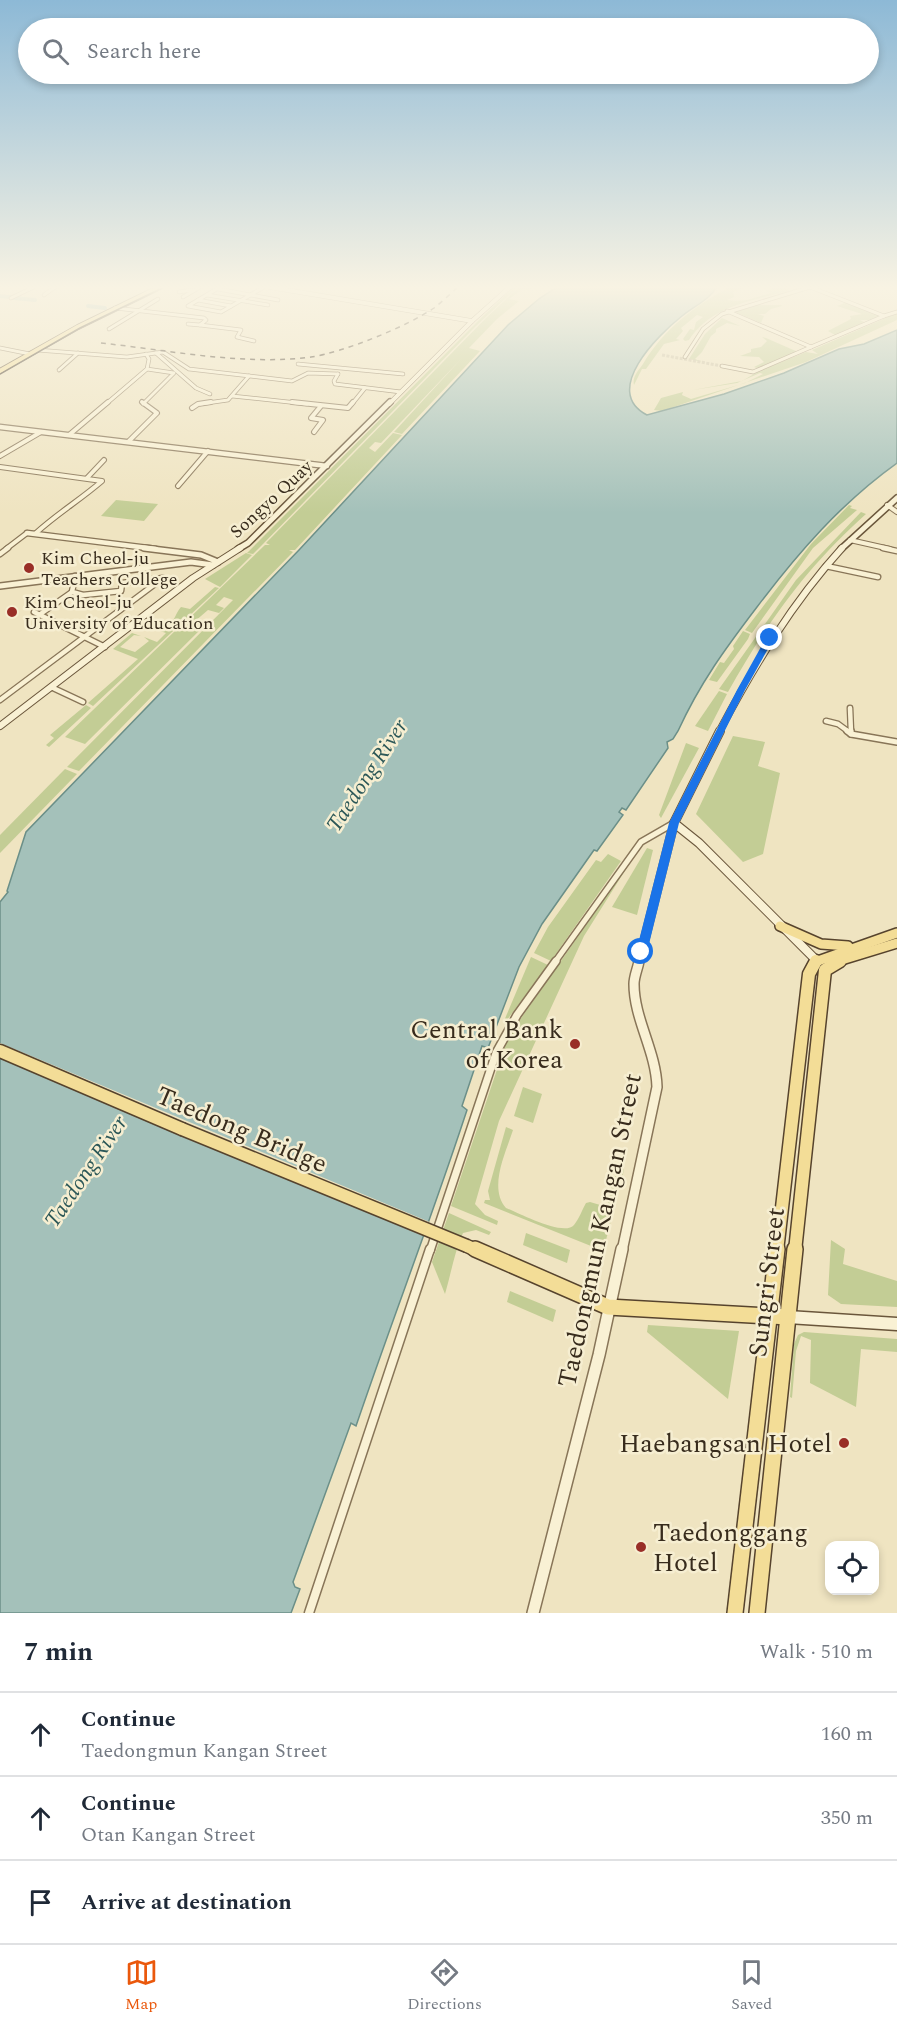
<!DOCTYPE html>
<html lang="en">
<head>
<meta charset="utf-8">
<style>
	body { margin:0; font-family:Spectral,serif; background:#f2f2f3; color:#1f2937 }
	.controls { position:absolute; right:18px; bottom:18px; display:grid; overflow:hidden; border-radius:12px; box-shadow:0 3px 9px #0003 }
	.controls button { width:54px; height:54px; display:grid; place-items:center; padding:0; border:0; border-bottom:2px solid #e0e1e3; background:#fff; color:#1f2937; font:30px sans-serif }
	.stop { position:absolute; width:18px; height:18px; margin:-14px; border:4px solid #1a73e8; border-radius:50%; background:#fff }
	.stop.end { background:#1a73e8; border-color:#fff; box-shadow:0 2px 6px #0008 }
	.list { margin:0; padding:0; list-style:none }
	h2 { display:flex; justify-content:space-between; align-items:center; height:78px; margin:0; padding:0 24px; font-size:26px }
	h2 small { font-size:20px; font-weight:400; color:#747a83 }
	.list li { display:grid; grid-template-columns:39px 1fr auto; gap:18px; align-items:center; box-sizing:border-box; height:84px; padding:0 24px; border-top:2px solid #e0e1e3 }
	.list b { display:block; font-size:22px; white-space:nowrap }
	.list p { margin:0; font-size:20px; white-space:nowrap; color:#747a83 }
	.list em { font-size:20px; font-style:normal; color:#747a83 }
	.icon { flex:none; width:33px; height:33px; fill:none; stroke:currentColor; stroke-width:2; stroke-linecap:round; stroke-linejoin:round }
	.map { position:relative; flex:none; width:897px; height:1613px; overflow:hidden }
	.search { position:absolute; background:#fff; box-shadow:0 3px 9px #0003; left:18px; right:18px; top:18px; height:66px; display:flex; align-items:center; gap:15px; box-sizing:border-box; padding:0 21px; border-radius:33px; color:#747a83; font-size:22px }
	.sheet { height:330px; background:#fff }
	nav { display:flex; justify-content:space-around; align-items:center; box-sizing:border-box; height:84px; border-top:2px solid #e0e1e3; background:#fff; font-size:16px; color:#747a83 }
	nav a { display:grid; justify-items:center; gap:3px }
	nav .on { color:#ea580c }
	.map>svg:first-child { display:block }
	.green { fill:#c3cd95 }
	.water { fill:#a4c1ba; stroke:#6b8f88; stroke-width:1.5 }
	.pier { fill:#efe4c1 }
	.lines { fill:none; stroke-linecap:round; stroke-linejoin:round }
	.stream { stroke:#6b8f88; stroke-width:1.5 }
	.canal { stroke:#a4c1ba; stroke-width:4 }
	.minor-tunnel { stroke:#cabfa0; stroke-width:3; stroke-dasharray:3 1.5; stroke-linecap:butt }
	.minor-far5-casing { stroke:#887558; stroke-width:4.5 }
	.minor-far4-casing { stroke:#887558; stroke-width:6 }
	.minor-far3-casing { stroke:#887558; stroke-width:7 }
	.minor-far2-casing { stroke:#887558; stroke-width:8 }
	.minor-far1-casing { stroke:#887558; stroke-width:10 }
	.minor-casing { stroke:#887558; stroke-width:11 }
	.tertiary-far5-casing { stroke:#887558; stroke-width:5 }
	.tertiary-far4-casing { stroke:#887558; stroke-width:7 }
	.tertiary-far3-casing { stroke:#887558; stroke-width:8 }
	.tertiary-far2-casing { stroke:#887558; stroke-width:10 }
	.tertiary-far1-casing { stroke:#887558; stroke-width:12 }
	.tertiary-casing { stroke:#887558; stroke-width:14 }
	.secondary-far4-casing { stroke:#6a563b; stroke-width:5 }
	.secondary-far3-casing { stroke:#6a563b; stroke-width:8 }
	.secondary-far2-casing { stroke:#6a563b; stroke-width:8 }
	.secondary-far1-casing { stroke:#6a563b; stroke-width:10 }
	.secondary-casing { stroke:#6a563b; stroke-width:15 }
	.primary-far3-casing { stroke:#56432d; stroke-width:6 }
	.primary-far2-casing { stroke:#56432d; stroke-width:12 }
	.primary-far1-casing { stroke:#56432d; stroke-width:15 }
	.primary-casing { stroke:#56432d; stroke-width:18 }
	.minor-far5 { stroke:#f9f1d4; stroke-width:3 }
	.minor-far4 { stroke:#f9f1d4; stroke-width:4 }
	.minor-far3 { stroke:#f9f1d4; stroke-width:4.5 }
	.minor-far2 { stroke:#f9f1d4; stroke-width:5 }
	.minor-far1 { stroke:#f9f1d4; stroke-width:7 }
	.minor { stroke:#f9f1d4; stroke-width:8 }
	.tertiary-far5 { stroke:#f9f1d4; stroke-width:4 }
	.tertiary-far4 { stroke:#f9f1d4; stroke-width:4.5 }
	.tertiary-far3 { stroke:#f9f1d4; stroke-width:5 }
	.tertiary-far2 { stroke:#f9f1d4; stroke-width:7 }
	.tertiary-far1 { stroke:#f9f1d4; stroke-width:9 }
	.tertiary { stroke:#f9f1d4; stroke-width:11 }
	.secondary-far4 { stroke:#f9f1d4; stroke-width:4 }
	.secondary-far3 { stroke:#f9f1d4; stroke-width:5 }
	.secondary-far2 { stroke:#f9f1d4; stroke-width:6 }
	.secondary-far1 { stroke:#f9f1d4; stroke-width:8 }
	.secondary { stroke:#f9f1d4; stroke-width:12 }
	.primary-far3 { stroke:#f3dd97; stroke-width:4.5 }
	.primary-far2 { stroke:#f3dd97; stroke-width:9 }
	.primary-far1 { stroke:#f3dd97; stroke-width:12 }
	.primary { stroke:#f3dd97; stroke-width:15 }
	.tram { stroke:#382c1d; stroke-width:1.5 }
	.rail { stroke:#382c1d; stroke-width:1.5; stroke-dasharray:5 5; stroke-linecap:butt }
	.primary-bridge-casing { stroke:#56432d; stroke-width:15; stroke-linecap:butt }
	.primary-bridge { stroke:#f3dd97; stroke-width:12 }
	.route { fill:#1a73e8 }
	.poi-dot { fill:#992e27; stroke:#f6eed1; stroke-width:2 }
	.labels { text-anchor:middle; stroke-width:5; stroke-linejoin:round; paint-order:stroke }
	.far-street-label { font-size:18px; fill:#382c1d; stroke:#f6eed1 }
	.far-poi-label { font-size:18px; fill:#382c1d; stroke:#f6eed1; text-anchor:start }
	.water-label { font-size:22px; font-style:italic; fill:#2c5858; stroke:#f6eed1 }
	.near-poi-label { font-size:26px; fill:#382c1d; stroke:#f6eed1; text-anchor:end }
	.near-street-label { font-size:26px; fill:#382c1d; stroke:#f6eed1 }
</style>
</head>
<body>
<div class="map">
<svg width="897" height="1613" viewBox="0 0 897 1613">
	<rect width="100%" height="100%" fill="#efe4c1"/>
	<g class="green">
		<polygon points="514,287 518,287 476,326 263,544 253,554 247,553 482,317"/>
		<polygon points="519,287 534,287 529,290 523,289 509,299 519,301 497,319 469,348 480,351 402,434 394,432 462,358 381,443 375,442 369,448 375,452 393,433 402,435 295,550 289,550 293,552 79,771 67,767 233,600 224,597 216,605 224,608 219,613 208,610 194,622 204,626 85,744 65,737 176,630 185,631 178,629 265,545 270,545 266,543 486,318"/>
		<path d="M730,287H745L733,292L734,297L727,300C748,303 754,297 772,293L766,291L776,287L791,290C753,301 712,305 689,340L685,341L683,339L690,329L694,330L696,322L703,317L697,315L681,328L683,331L676,339L680,340L664,344L646,369H642L634,385C632,377 638,371 643,364C663,330 694,306 730,287Z"/>
		<polygon points="847,302 881,316 870,320 860,320 864,322 835,335 828,331 851,319 850,316 862,314 837,306"/>
		<polygon points="754,305 781,305 782,306 771,309 765,314 758,314 764,316 761,323 733,311"/>
		<polygon points="897,313 897,320 806,362 662,411 654,410 661,398 683,392 682,395 691,399 745,383 763,374 760,373 737,383 693,390 742,381 759,371 806,352 818,354 812,350"/>
		<polygon points="722,318 740,326 727,323 716,329 716,332 711,336 702,352 695,359 702,362 689,359 705,334"/>
		<polygon points="762,337 766,338 798,352 757,368 754,367 764,362 759,357 740,356 751,352 751,349 761,347 767,341"/>
		<polygon points="116,500 158,504 144,521 101,516"/>
		<polygon points="849,505 852,506 850,508 857,510 813,548 752,633 745,630 811,544"/>
		<path d="M861,512L866,514C806,568 768,621 728,692L719,689L796,580Z"/>
		<polygon points="246,553 252,555 220,587 205,579"/>
		<path d="M215,587L219,588L93,706L88,703L138,659L113,649L132,633L141,636L134,635L120,647L135,652L149,641L144,637L157,642L166,633L154,629L158,628L161,623H169L165,628C176,620 175,614 181,607L190,609Z"/>
		<polygon points="743,631 750,634 748,639 717,682 709,680 720,662 724,663 734,649 733,646"/>
		<polygon points="719,691 727,694 708,731 695,726"/>
		<polygon points="86,705 91,708 49,747 46,745 54,738 50,735"/>
		<polygon points="733,736 765,742 758,766 780,773 763,854 743,862 696,814"/>
		<polygon points="686,743 699,748 661,818 659,815"/>
		<polygon points="65,769 77,774 0,853 0,835"/>
		<polygon points="647,848 653,850 637,915 612,907"/>
		<polygon points="636,853 584,936 499,1121 475,1204 485,1215 498,1221 497,1225 451,1206 508,1037"/>
		<polygon points="608,854 621,861 551,961 534,953 548,927 596,860 601,862"/>
		<polygon points="531,957 548,965 504,1024 504,1021"/>
		<polygon points="523,1087 542,1094 533,1123 514,1116"/>
		<path d="M506,1127L513,1130C506,1152 488,1188 506,1208C519,1213 564,1237 574,1225C579,1219 582,1210 586,1203L590,1202L607,1207L614,1176L619,1177L622,1168L624,1170L606,1240L591,1246L484,1203L485,1200H490L488,1191Z"/>
		<path d="M449,1213L491,1232L489,1235L476,1230L463,1233C454,1253 451,1274 445,1294L432,1262Z"/>
		<polygon points="526,1233 570,1250 567,1263 523,1245"/>
		<polygon points="831,1240 845,1249 843,1264 897,1281 897,1307 841,1304 828,1295"/>
		<polygon points="510,1291 556,1310 553,1322 507,1302"/>
		<polygon points="648,1325 739,1331 728,1399 647,1332"/>
		<polygon points="804,1332 897,1339 897,1352 861,1349 856,1407 810,1383 811,1340 801,1336 796,1351 792,1398 790,1397 794,1344 798,1335"/>
	</g>
	<path class="water" d="M557,287H717C709,300 693,307 682,316C658,335 601,391 647,415L724,394L784,373L839,349L864,344L897,330V463C841,503 798,553 757,607C725,649 700,683 678,731L673,739L667,742L668,748L626,810L622,808L619,812L623,815L597,851L594,850L542,924L519,967L488,1048L482,1046L462,1106L467,1110L464,1119C430,1222 391,1323 356,1426L351,1423L293,1582L295,1587L300,1589L291,1613H0V902L8,892L7,891L26,832L299,550L508,325L540,298Z"/>
	<polygon class="pier" points="0,1043 432,1223 427,1237 0,1058"/>
	<g class="lines">
		<polyline class="stream" points="817,288 820,287"/>
		<g class="canal">
			<polyline points="0,296 10,297"/>
			<polyline points="14,298 35,300"/>
			<polyline points="88,306 105,308"/>
		</g>
		<polyline class="minor-tunnel" points="662,355 722,366"/>
		<g class="minor-far5-casing">
			<g id="minor-far5">
				<polyline points="220,287 188,306 221,312 264,287"/>
				<polyline points="218,289 278,300"/>
				<polyline points="179,292 191,290"/>
				<polyline points="44,295 55,287"/>
				<polyline points="207,295 268,305"/>
				<polyline points="183,297 200,287"/>
				<polyline points="11,298 34,287"/>
				<polyline points="198,300 231,306"/>
				<polyline points="115,308 204,318 206,320 200,325 241,330 237,337 254,341"/>
				<polyline points="727,311 811,347 884,316 810,287"/>
				<polyline points="884,316 897,312"/>
				<polyline points="188,324 200,325"/>
				<polyline points="109,329 158,299"/>
				<polyline points="0,348 30,354"/>
				<polyline points="37,350 127,357 163,352 189,369 292,381 308,373 338,374"/>
				<polyline points="156,353 196,388 210,394"/>
				<polyline points="685,357 703,329 722,314 810,287"/>
				<polyline points="298,364 403,374"/>
				<polyline points="722,366 753,372 811,347"/>
				<polyline points="59,370 78,353"/>
				<polyline points="338,374 334,381 335,384 401,392"/>
				<polyline points="232,396 307,404"/>
				<polyline points="106,404 147,369 149,359 146,354"/>
				<polyline points="143,404 174,373 147,369"/>
				<polyline points="200,404 228,400 249,376"/>
				<polyline points="352,404 365,388"/>
			</g>
		</g>
		<g class="minor-far4-casing">
			<g id="minor-far4">
				<polyline points="292,402 348,408 353,402"/>
				<polyline points="192,408 198,404 211,402"/>
				<polyline points="314,432 323,420 311,418 321,406"/>
				<polyline points="69,435 108,402"/>
				<polyline points="129,441 157,413 142,402"/>
				<polyline points="0,456 41,432"/>
				<path d="M0,467L102,481C80,500 58,513 36,533"/>
				<polyline points="87,478 104,460"/>
				<polyline points="178,486 208,451"/>
				<polyline points="887,505 897,512"/>
				<polyline points="850,540 890,549"/>
				<polyline points="6,549 27,533"/>
			</g>
		</g>
		<g class="minor-far3-casing">
			<g id="minor-far3">
				<polyline points="883,548 897,551"/>
				<polyline points="0,554 8,548"/>
				<polyline points="826,566 878,577"/>
				<polyline points="34,612 105,647"/>
				<polyline points="39,615 72,592"/>
				<polyline points="51,687 83,702"/>
				<polyline points="0,700 163,578 122,583 121,591 83,595 72,592 75,576"/>
				<polyline points="850,708 851,732"/>
				<polyline points="826,721 838,724 849,732"/>
			</g>
		</g>
		<g class="minor-far2-casing">
			<g id="minor-far2">
				<polyline points="847,731 851,734 897,742"/>
				<polyline points="851,731 851,734"/>
				<polyline points="555,962 641,842 674,823"/>
			</g>
		</g>
		<g class="minor-far1-casing">
			<polyline id="minor-far1" points="430,1251 496,1053 517,1015 556,961"/>
		</g>
		<g class="minor-casing">
			<polyline id="minor" points="309,1613 430,1249"/>
		</g>
		<g class="tertiary-far5-casing">
			<polyline id="tertiary-far5" points="269,287 472,321"/>
		</g>
		<g class="tertiary-far4-casing">
			<g id="tertiary-far4">
				<polyline points="0,427 327,466"/>
				<polyline points="27,533 156,549"/>
			</g>
		</g>
		<g class="tertiary-far3-casing">
			<g id="tertiary-far3">
				<polyline points="144,548 201,555 218,562"/>
				<polyline points="0,586 191,562 213,565"/>
			</g>
		</g>
		<g class="tertiary-far2-casing">
			<polyline id="tertiary-far2" points="639,962 674,823"/>
		</g>
		<g class="tertiary-far1-casing">
			<path id="tertiary-far1" d="M622,1251L657,1087C656,1051 634,1019 634,984C634,976 638,968 639,961"/>
		</g>
		<g class="tertiary-casing">
			<polyline id="tertiary" points="533,1613 599,1355 622,1249"/>
		</g>
		<g class="secondary-far4-casing">
			<polyline id="secondary-far4" points="389,404 472,321 510,287"/>
		</g>
		<g class="secondary-far3-casing">
			<g id="secondary-far3">
				<polyline points="238,549 248,543 390,402"/>
				<polyline points="841,549 897,498"/>
			</g>
		</g>
		<g class="secondary-far2-casing">
			<g id="secondary-far2">
				<polyline points="0,726 193,578 240,548"/>
				<path d="M719,732C754,666 792,603 842,548"/>
			</g>
		</g>
		<g class="secondary-far1-casing">
			<polyline id="secondary-far1" points="720,731 674,823 699,843 818,962"/>
		</g>
		<g class="secondary-casing">
			<polyline id="secondary" points="788,1317 897,1324"/>
		</g>
		<g class="primary-far3-casing">
			<polyline id="primary-far3" points="0,371 78,327 160,287"/>
		</g>
		<g class="primary-far2-casing">
			<g id="primary-far2">
				<polyline points="780,926 821,944 848,946"/>
				<polyline points="815,962 897,933"/>
				<polyline points="835,962 897,943"/>
			</g>
		</g>
		<g class="primary-far1-casing">
			<g id="primary-far1">
				<polyline points="0,1051 182,1129"/>
				<polyline points="467,1246 478,1251"/>
				<polyline points="777,1251 809,974 816,961"/>
				<polyline points="795,1251 825,970 840,961"/>
			</g>
		</g>
		<g class="primary-casing">
			<g id="primary">
				<polyline points="475,1249 608,1307 788,1317"/>
				<polyline points="735,1613 777,1249"/>
				<polyline points="757,1613 795,1249"/>
			</g>
		</g>
		<use href="#minor-far5" class="minor-far5"/>
		<use href="#minor-far4" class="minor-far4"/>
		<use href="#minor-far3" class="minor-far3"/>
		<use href="#minor-far2" class="minor-far2"/>
		<use href="#minor-far1" class="minor-far1"/>
		<use href="#minor" class="minor"/>
		<use href="#tertiary-far5" class="tertiary-far5"/>
		<use href="#tertiary-far4" class="tertiary-far4"/>
		<use href="#tertiary-far3" class="tertiary-far3"/>
		<use href="#tertiary-far2" class="tertiary-far2"/>
		<use href="#tertiary-far1" class="tertiary-far1"/>
		<use href="#tertiary" class="tertiary"/>
		<use href="#secondary-far4" class="secondary-far4"/>
		<use href="#secondary-far3" class="secondary-far3"/>
		<use href="#secondary-far2" class="secondary-far2"/>
		<use href="#secondary-far1" class="secondary-far1"/>
		<use href="#secondary" class="secondary"/>
		<use href="#primary-far3" class="primary-far3"/>
		<use href="#primary-far2" class="primary-far2"/>
		<use href="#primary-far1" class="primary-far1"/>
		<use href="#primary" class="primary"/>
		<polyline class="tram" points="0,374 80,328 164,287"/>
		<path class="rail" d="M101,343C168,350 244,366 311,357C344,352 406,327 434,308C442,302 450,294 458,287"/>
		<g class="primary-bridge-casing">
			<polyline id="primary-bridge" points="182,1129 467,1246"/>
		</g>
		<use href="#primary-bridge" class="primary-bridge"/>
	</g>
	<linearGradient id="sky" x2="0" y2="1"><stop stop-color="#8db9d6"/><stop offset="0.56" stop-color="#f8f3e3"/><stop offset="1" stop-color="#f8f3e3" stop-opacity="0"/></linearGradient>
	<rect width="897" height="513" fill="url(#sky)"/>
	<polygon class="route" points="770,636 774,638 745,690 679,823 647,952 641,957 637,955 636,952 669,823 737,690 766,638"/>
	<g class="poi-dot">
		<circle cx="29" cy="568" r="6"/>
		<circle cx="12" cy="612" r="6"/>
		<circle cx="575" cy="1044" r="6"/>
		<circle cx="844" cy="1443" r="6"/>
		<circle cx="641" cy="1547" r="6"/>
	</g>
	<g class="labels">
		<g class="far-street-label">
			<text transform="translate(271 499) rotate(-43)" y="6">Songyo Quay</text>
		</g>
		<g class="far-poi-label">
			<text x="41" y="564">Kim Cheol-ju<tspan x="41" dy="21">Teachers College</tspan></text>
			<text x="24" y="608">Kim Cheol-ju<tspan x="24" dy="21">University of Education</tspan></text>
		</g>
		<g class="water-label">
			<text transform="translate(366 775) rotate(-57)" y="8">Taedong River</text>
			<text transform="translate(85 1171) rotate(-56)" y="8">Taedong River</text>
		</g>
		<g class="near-poi-label">
			<text x="563" y="1038">Central Bank<tspan x="563" dy="30">of Korea</tspan></text>
			<text x="832" y="1452">Haebangsan Hotel</text>
			<text x="653" y="1541" text-anchor="start">Taedonggang<tspan x="653" dy="30">Hotel</tspan></text>
		</g>
		<g class="near-street-label">
			<text transform="translate(242 1129) rotate(23)" y="9">Taedong Bridge</text>
			<text transform="translate(599 1230) rotate(-78)" y="9">Taedongmun Kangan Street</text>
			<text transform="translate(766 1282) rotate(-83)" y="9">Sungri Street</text>
		</g>
	</g>
</svg>
<div class="controls">
<button><svg class="icon" aria-label="locate" viewBox="0 0 24 24"><circle cx="12" cy="12" r="6"/><path d="M12 2v4M12 18v4M2 12h4M18 12h4"/></svg></button>
</div>
<div class="stop" style="left:641px;top:952px"></div>
<div class="stop end" style="left:770px;top:638px"></div>
<div class="search"><svg class="icon" aria-label="search" viewBox="0 0 24 24"><circle cx="10" cy="10" r="6"/><path d="M15 15l6 6"/></svg>Search here</div>
</div>
<section class="sheet">
<h2>7 min<small>Walk · 510 m</small></h2>
<ul class="list">
<li><svg class="icon" aria-label="ahead" viewBox="0 0 24 24"><path d="M12 20V5M6 11l6-6 6 6"/></svg><div><b>Continue</b><p>Taedongmun Kangan Street</p></div><em>160 m</em></li>
<li><svg class="icon" aria-label="ahead" viewBox="0 0 24 24"><path d="M12 20V5M6 11l6-6 6 6"/></svg><div><b>Continue</b><p>Otan Kangan Street</p></div><em>350 m</em></li>
<li><svg class="icon" aria-label="arrive" viewBox="0 0 24 24"><path d="M6 21V4h12l-3 4 3 4H6"/></svg><div><b>Arrive at destination</b></div></li>
</ul>
</section>
<nav>
<a class="on"><svg class="icon" aria-label="map" viewBox="0 0 24 24"><path d="M3 6l6-2 6 2 6-2v14l-6 2-6-2-6 2zM9 4v14M15 6v14"/></svg>Map</a>
<a><svg class="icon" aria-label="directions" viewBox="0 0 24 24"><path d="M12 3l9 9-9 9-9-9zM9 14v-3h6M13 9l2 2-2 2"/></svg>Directions</a>
<a><svg class="icon" aria-label="saved" viewBox="0 0 24 24"><path d="M7 4h10v16l-5-4-5 4z"/></svg>Saved</a>
</nav>
</body>
</html>
